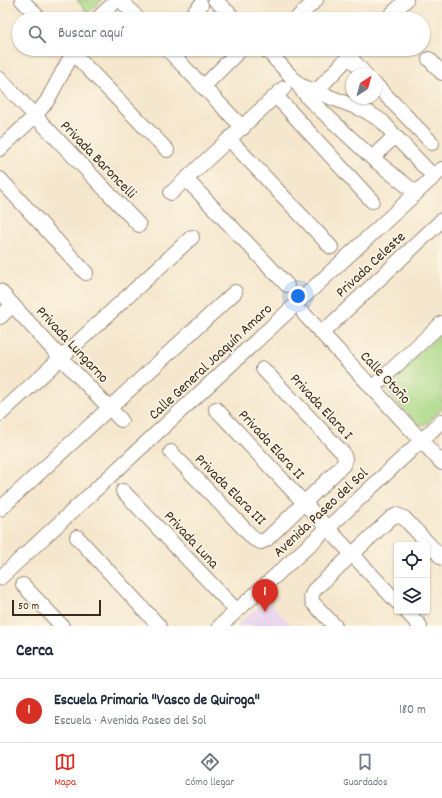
<!DOCTYPE html>
<html lang="es">
<head>
<meta charset="utf-8">
<style>
	body { margin:0; font-family:Dekko,sans-serif; background:#f2f2f3; color:#1f2937 }
	.controls { position:absolute; right:12px; bottom:12px; display:grid; overflow:hidden; border-radius:4px; box-shadow:0 1px 3px #0004 }
	.controls button { width:36px; height:36px; display:grid; place-items:center; padding:0; border:0; border-bottom:1px solid #e0e1e3; background:#fff; color:#1f2937; font:20px sans-serif }
	.compass { position:absolute; left:346px; top:68px; width:36px; height:36px; border-radius:50%; background:#fff; box-shadow:0 1px 3px #0004; rotate:36deg }
	.scale { position:absolute; left:12px; bottom:10px; width:89px; box-sizing:border-box; padding-left:4px; border:2px solid #3b2a1e; border-top:0; font-size:11px; line-height:14px; white-space:nowrap; color:#3b2a1e; -webkit-text-stroke:3px #fcf5e5; paint-order:stroke }
	.you { position:absolute; left:298px; top:296px; width:14px; height:14px; margin:-10px; border:3px solid #fff; border-radius:50%; background:#1a73e8; box-shadow:0 0 0 6px #1a73e833 }
	.badge { display:grid; place-items:center; width:26px; height:26px; border-radius:50%; background:#d93025; color:#fff; font-size:13px; font-weight:700 }
	.pin { position:absolute; translate:-50% -33px; filter:drop-shadow(0 1px 2px #0008) }
	.pin::after { content:''; position:absolute; top:21px; width:14px; height:12px; background:inherit; clip-path:polygon(0 0,100% 0,50% 100%) }
	.list { margin:0; padding:0; list-style:none }
	h2 { display:flex; justify-content:space-between; align-items:center; height:52px; margin:0; padding:0 16px; font-size:17px }
	h2 small { font-size:13px; font-weight:400; color:#747a83 }
	.list li { display:grid; grid-template-columns:26px 1fr auto; gap:12px; align-items:center; box-sizing:border-box; height:64px; padding:0 16px; border-top:1px solid #e0e1e3 }
	.list b { display:block; font-size:15px; white-space:nowrap }
	.list p { margin:0; font-size:13px; white-space:nowrap; color:#747a83 }
	.list em { font-size:13px; font-style:normal; color:#747a83 }
	.icon { flex:none; width:22px; height:22px; fill:none; stroke:currentColor; stroke-width:2; stroke-linecap:round; stroke-linejoin:round }
	.map { position:relative; flex:none; width:442px; height:626px; overflow:hidden }
	.search { position:absolute; background:#fff; box-shadow:0 1px 3px #0004; left:12px; right:12px; top:12px; height:44px; display:flex; align-items:center; gap:10px; box-sizing:border-box; padding:0 14px; border-radius:22px; color:#747a83; font-size:15px }
	.sheet { height:116px; background:#fff }
	nav { display:flex; justify-content:space-around; align-items:center; box-sizing:border-box; height:56px; border-top:1px solid #e0e1e3; background:#fff; font-size:11px; color:#747a83 }
	nav a { display:grid; justify-items:center; gap:2px }
	nav .on { color:#d93025 }
	.map>svg:first-child { display:block }
	.built { fill:#e7d2ef }
	.green { fill:#a9d987; stroke:#728252 }
	.lines { fill:none; stroke-linecap:round; stroke-linejoin:round }
	.street-casing { stroke:#988876; stroke-width:16 }
	.street { stroke:#fff; stroke-width:14 }
	.labels { text-anchor:middle; stroke-width:3.5; stroke-linejoin:round; paint-order:stroke }
	.street-label { font-size:15px; fill:#3b2a1e; stroke:#fcf5e5 }
</style>
</head>
<body>
<div class="map">
<svg width="442" height="626" viewBox="0 0 442 626">
	<rect width="100%" height="100%" fill="#fcf5e5"/>
	<filter id="ink" filterUnits="userSpaceOnUse"><feTurbulence type="fractalNoise" baseFrequency=".025" numOctaves="2"/><feDisplacementMap in="SourceGraphic" scale="8" xChannelSelector="R" yChannelSelector="G"/><feConvolveMatrix kernelMatrix="1 2 1 2 8 2 1 2 1" color-interpolation-filters="sRGB"/></filter>
	<filter id="wash" filterUnits="userSpaceOnUse"><feTurbulence type="fractalNoise" baseFrequency=".012" numOctaves="4" result="noise"/><feDisplacementMap in="SourceGraphic" scale="16" xChannelSelector="R" yChannelSelector="G"/><feGaussianBlur stdDeviation="0.9" result="paint"/><feColorMatrix in="noise" values="0 0 0 0 0 0 0 0 0 0 0 0 0 0 0 0 0 1.4 0 .05"/><feComposite in="paint" operator="in"/></filter>
	<g filter="url(#wash)">
		<rect width="100%" height="100%" fill="#f5e7cd"/>
		<polygon class="built" points="266,599 292,626 237,626"/>
		<g class="green">
			<polygon points="77,0 102,0 88,13"/>
			<polygon points="442,333 442,409 425,425 418,425 386,390 387,384"/>
		</g>
	</g>
	<g filter="url(#ink)">
		<g class="lines">
			<g class="street-casing">
				<g id="street">
					<polyline points="22,0 40,19"/>
					<polyline points="121,0 138,19"/>
					<polyline points="215,0 235,19"/>
					<polyline points="97,19 117,0"/>
					<polyline points="188,19 201,5"/>
					<polyline points="296,19 316,0"/>
					<polyline points="387,19 406,0"/>
					<polyline points="69,49 167,150"/>
					<polyline points="167,49 243,128"/>
					<polyline points="266,49 299,85 301,89 309,99 372,158 416,193"/>
					<polyline points="349,56 365,74"/>
					<polyline points="429,59 442,73"/>
					<polyline points="0,79 139,225"/>
					<polyline points="299,85 366,111 383,122 395,136 434,177"/>
					<polyline points="376,85 432,143"/>
					<polyline points="203,87 241,49"/>
					<polyline points="276,96 372,201"/>
					<polyline points="311,97 356,49"/>
					<polyline points="229,139 331,247"/>
					<polyline points="0,149 35,116 47,101 75,49"/>
					<polyline points="372,158 395,136"/>
					<polyline points="0,179 86,273"/>
					<polyline points="186,179 287,285"/>
					<polyline points="171,193 284,88"/>
					<polyline points="0,291 60,357 121,420"/>
					<polyline points="304,314 442,463"/>
					<polyline points="0,317 13,305"/>
					<polyline points="322,333 442,220"/>
					<polyline points="372,388 442,323"/>
					<polyline points="216,409 397,602"/>
					<polyline points="0,414 192,237"/>
					<polyline points="171,452 254,539 261,542 267,539 343,465 345,459 343,453 263,369"/>
					<polyline points="123,491 236,610"/>
					<polyline points="0,509 235,292"/>
					<polyline points="77,537 159,626"/>
					<polyline points="0,578 442,169"/>
					<polyline points="23,585 62,626"/>
					<polyline points="406,611 420,626"/>
					<polyline points="220,626 328,528 442,421"/>
					<polyline points="335,626 313,603 311,597 314,590 391,518 397,515 404,518 442,558"/>
				</g>
			</g>
			<use href="#street" class="street"/>
		</g>
	</g>
	<g class="labels">
		<g class="street-label">
			<text transform="translate(99 159) rotate(46)" y="5">Privada Baroncelli</text>
			<text transform="translate(370 264) rotate(-43)" y="5">Privada Celeste</text>
			<text transform="translate(73 344) rotate(47)" y="5">Privada Lungarno</text>
			<text transform="translate(210 361) rotate(-43)" y="5">Calle General Joaquín Amaro</text>
			<text transform="translate(386 377) rotate(47)" y="5">Calle Otoño</text>
			<text transform="translate(322 406) rotate(47)" y="5">Privada Elara I</text>
			<text transform="translate(272 444) rotate(47)" y="5">Privada Elara II</text>
			<text transform="translate(231 489) rotate(45)" y="5">Privada Elara III</text>
			<text transform="translate(320 512) rotate(-43)" y="5">Avenida Paseo del Sol</text>
			<text transform="translate(192 539) rotate(47)" y="5">Privada Luna</text>
		</g>
	</g>
</svg>
<div class="controls">
<button><svg class="icon" aria-label="locate" viewBox="0 0 24 24"><circle cx="12" cy="12" r="6"/><path d="M12 2v4M12 18v4M2 12h4M18 12h4"/></svg></button>
<button><svg class="icon" aria-label="layers" viewBox="0 0 24 24"><path d="M12 4l9 5-9 5-9-5zM3 14l9 5 9-5"/></svg></button>
</div>
<svg class="compass" viewBox="-18 -18 36 36"><path d="M0-13l5 13h-10z" fill="#e53935"/><path d="M0 13l5-13h-10z" fill="#747a83"/></svg>
<div class="scale">50 m</div>
<div class="you"></div>
<div class="pin badge" style="left:265px;top:612px">1</div>
<div class="search"><svg class="icon" aria-label="search" viewBox="0 0 24 24"><circle cx="10" cy="10" r="6"/><path d="M15 15l6 6"/></svg>Buscar aquí</div>
</div>
<section class="sheet">
<h2>Cerca<small></small></h2>
<ul class="list">
<li><span class="badge">1</span><div><b>Escuela Primaria &quot;Vasco de Quiroga&quot;</b><p>Escuela · Avenida Paseo del Sol</p></div><em>180 m</em></li>
</ul>
</section>
<nav>
<a class="on"><svg class="icon" aria-label="map" viewBox="0 0 24 24"><path d="M3 6l6-2 6 2 6-2v14l-6 2-6-2-6 2zM9 4v14M15 6v14"/></svg>Mapa</a>
<a><svg class="icon" aria-label="directions" viewBox="0 0 24 24"><path d="M12 3l9 9-9 9-9-9zM9 14v-3h6M13 9l2 2-2 2"/></svg>Cómo llegar</a>
<a><svg class="icon" aria-label="saved" viewBox="0 0 24 24"><path d="M7 4h10v16l-5-4-5 4z"/></svg>Guardados</a>
</nav>
</body>
</html>
